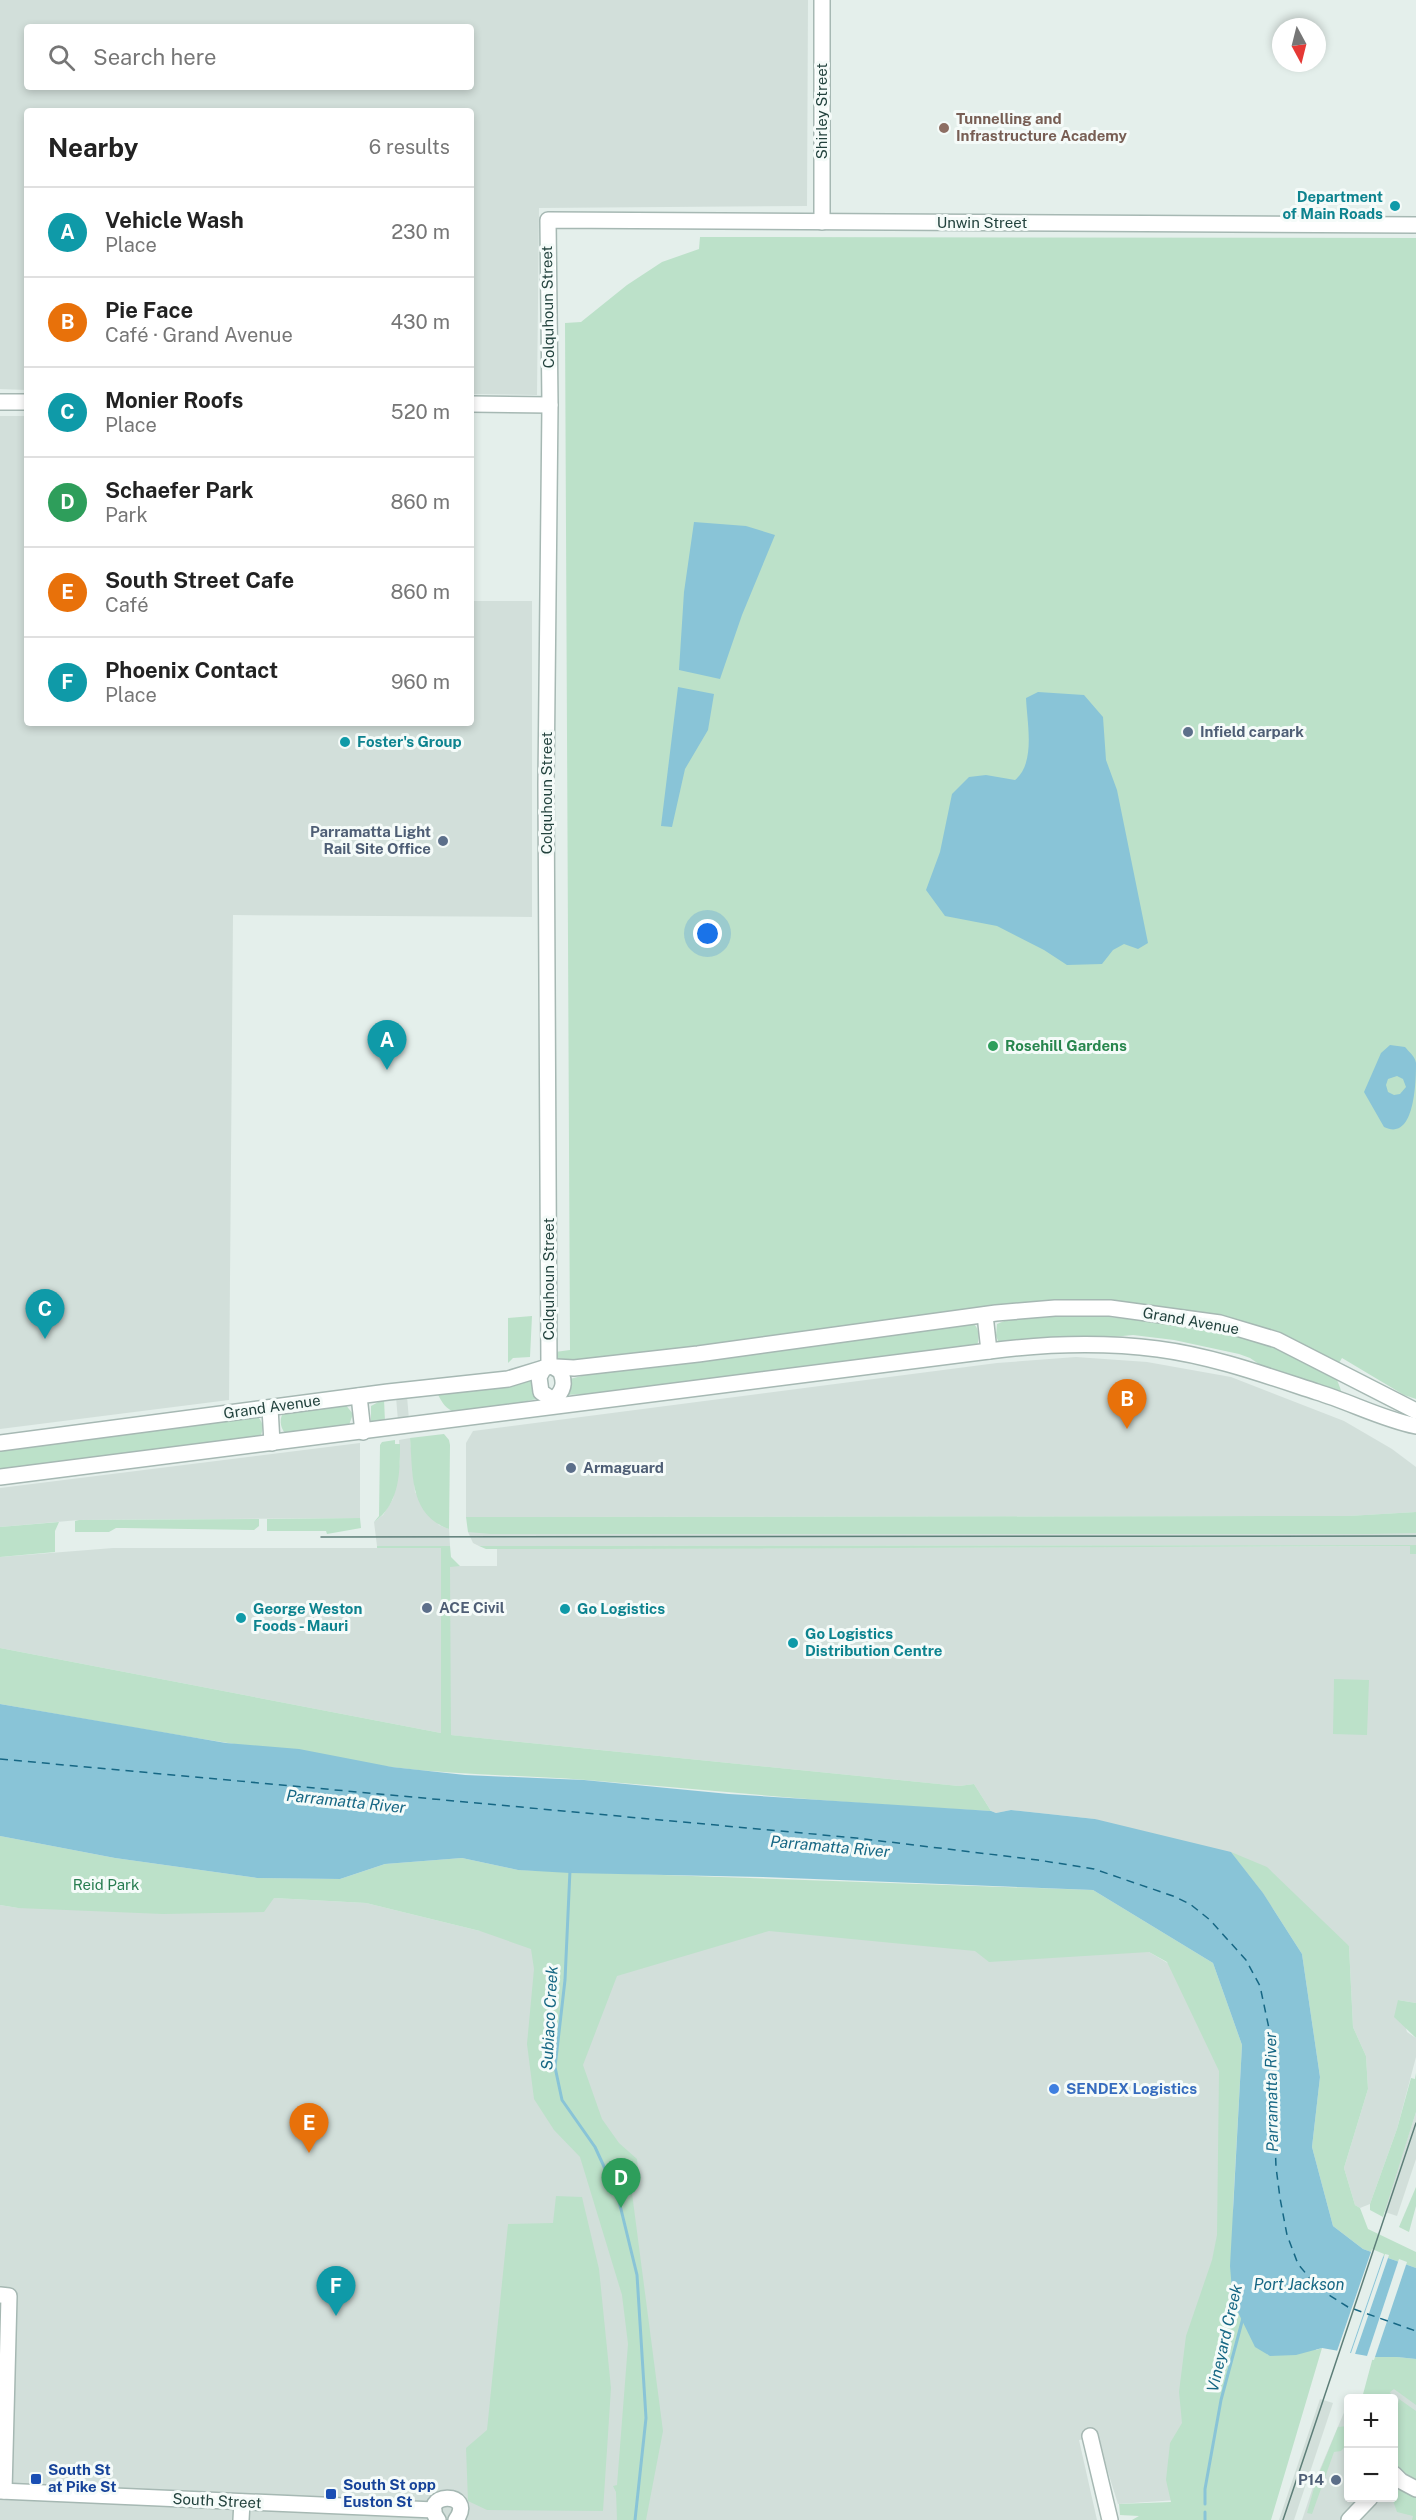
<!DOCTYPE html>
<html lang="en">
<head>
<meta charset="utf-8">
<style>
	body { margin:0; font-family:"Public Sans",sans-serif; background:#f2f2f2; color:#222 }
	.controls { position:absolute; right:18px; bottom:18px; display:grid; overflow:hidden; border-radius:6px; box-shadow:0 3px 9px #0003 }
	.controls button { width:54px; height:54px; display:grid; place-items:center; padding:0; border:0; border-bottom:2px solid #e0e0e0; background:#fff; color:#222; font:30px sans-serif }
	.compass { position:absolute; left:1272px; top:18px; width:54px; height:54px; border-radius:50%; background:#fff; box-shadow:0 3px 9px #0003; rotate:173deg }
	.you { position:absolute; left:708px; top:934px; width:21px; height:21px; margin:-15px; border:4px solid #fff; border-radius:50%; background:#1a73e8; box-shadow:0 0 0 9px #1a73e833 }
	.badge { display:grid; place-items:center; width:39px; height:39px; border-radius:50%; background:#845239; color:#fff; font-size:20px; font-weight:700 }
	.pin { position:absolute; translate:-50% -50px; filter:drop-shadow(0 2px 3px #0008) }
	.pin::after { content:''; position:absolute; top:32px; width:21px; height:18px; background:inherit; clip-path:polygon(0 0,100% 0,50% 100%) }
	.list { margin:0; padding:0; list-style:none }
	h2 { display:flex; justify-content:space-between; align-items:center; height:78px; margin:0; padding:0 24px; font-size:26px }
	h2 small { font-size:20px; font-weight:400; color:#767676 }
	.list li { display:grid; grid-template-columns:39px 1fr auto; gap:18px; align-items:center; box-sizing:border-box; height:90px; padding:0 24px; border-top:2px solid #e0e0e0 }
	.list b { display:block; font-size:22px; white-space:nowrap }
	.list p { margin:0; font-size:20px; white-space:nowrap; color:#767676 }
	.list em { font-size:20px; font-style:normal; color:#767676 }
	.icon { flex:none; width:33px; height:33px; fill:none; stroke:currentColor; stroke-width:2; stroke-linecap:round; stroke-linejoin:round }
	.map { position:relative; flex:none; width:1416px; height:2520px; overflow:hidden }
	.search { position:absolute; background:#fff; box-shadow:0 3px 9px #0003; left:24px; top:24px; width:450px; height:66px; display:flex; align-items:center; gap:15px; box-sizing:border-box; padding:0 21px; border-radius:6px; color:#767676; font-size:22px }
	.panel { position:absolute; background:#fff; box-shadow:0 3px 9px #0003; left:24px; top:108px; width:450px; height:618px; border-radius:6px }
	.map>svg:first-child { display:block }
	.built { fill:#d2dfda; fill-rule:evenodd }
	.green { fill:#bce1c9 }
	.water { fill:#89c4d7; fill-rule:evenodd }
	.pier { fill:#e4efeb }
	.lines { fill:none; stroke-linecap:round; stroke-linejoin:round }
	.stream { stroke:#89c4d7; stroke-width:3 }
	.ferry { stroke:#166784; stroke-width:1.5; stroke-dasharray:8 6; stroke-linecap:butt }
	.minor-casing { stroke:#a6b8b3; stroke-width:18 }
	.minor { stroke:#fff; stroke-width:15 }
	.tram { stroke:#5d7e78; stroke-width:1.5 }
	.education-dot { fill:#8d6e63; stroke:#f5fbf9; stroke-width:2 }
	.culture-dot { fill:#0f9aa8; stroke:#f5fbf9; stroke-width:2 }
	.service-dot { fill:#5c6f8a; stroke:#f5fbf9; stroke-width:2 }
	.leisure-dot { fill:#2e9e5b; stroke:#f5fbf9; stroke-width:2 }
	.shop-dot { fill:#3f7fe0; stroke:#f5fbf9; stroke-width:2 }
	.transit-dot { fill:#1a4fb4; stroke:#f5fbf9; stroke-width:2 }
	.labels { text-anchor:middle; stroke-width:6; stroke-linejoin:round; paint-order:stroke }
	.street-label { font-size:15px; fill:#22423d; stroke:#f5fbf9 }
	.education-label { font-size:15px; font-weight:bold; fill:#785e54; stroke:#f5fbf9; text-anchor:start }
	.culture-label { font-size:15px; font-weight:bold; fill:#0d838f; stroke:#f5fbf9; text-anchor:start }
	.service-label { font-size:15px; font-weight:bold; fill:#4e5e75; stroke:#f5fbf9; text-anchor:start }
	.leisure-label { font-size:15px; font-weight:bold; fill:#27864d; stroke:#f5fbf9; text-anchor:start }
	.park-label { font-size:15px; fill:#287d51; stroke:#f5fbf9 }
	.shop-label { font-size:15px; font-weight:bold; fill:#366cbe; stroke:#f5fbf9; text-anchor:start }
	.transit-label { font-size:15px; font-weight:bold; fill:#164399; stroke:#f5fbf9; text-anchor:start }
	.water-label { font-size:16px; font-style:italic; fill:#166784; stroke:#f5fbf9 }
</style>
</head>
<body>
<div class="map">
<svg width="1416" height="2520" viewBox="0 0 1416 2520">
	<rect width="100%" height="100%" fill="#e4efeb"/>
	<g class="built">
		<path d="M0,0H808L807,206L539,208L537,395L471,394V111H27V390L0,389ZM27,27H471V87H27Z"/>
		<polygon points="0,416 27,416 27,723 471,723 471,601 532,601 532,917 233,915 229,1400 0,1429"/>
		<polygon points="1076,1357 1147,1362 1231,1377 1344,1421 1392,1449 1416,1467 1416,1512 1348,1516 466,1517 466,1443 473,1431 997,1363"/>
		<polygon points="407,1396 409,1420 398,1421 396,1397"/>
		<polygon points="410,1438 415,1492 439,1525 449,1529 450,1546 377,1546 374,1522 383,1515 393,1499 400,1461 399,1440"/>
		<polygon points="360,1443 360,1518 79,1520 0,1527 0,1488"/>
		<polygon points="468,1532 1416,1533 1416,1545 479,1546 473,1543"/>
		<polygon points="1410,1546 1410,1554 1416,1554 1416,2003 1398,2000 1407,2032 1416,2038 1416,2057 1397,2129 1370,2204 1360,2208 1355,2205 1344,2168 1368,2089 1366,2056 1353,2027 1349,1946 1095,1819 1011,1810 996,1813 991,1811 974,1784 959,1786 450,1735 450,1566 497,1566 497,1549"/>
		<polygon points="113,1548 441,1548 441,1733 0,1648 0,1557"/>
		<polygon points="274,1898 366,1903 480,1931 768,1927 1149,1952 1171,1965 1220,2070 1222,2210 1177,2500 1118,2504 1097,2437 1079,2440 1097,2520 0,2520 0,1905 18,1908"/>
		<polygon points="1416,2112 1416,2159 1397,2216 1385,2212 1384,2210"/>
		<polygon points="1416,2372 1416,2520 1302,2520 1315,2481 1348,2403 1348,2498 1394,2498 1394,2398 1376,2398"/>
		<polygon points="1320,2399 1333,2403 1294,2520 1279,2520"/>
	</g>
	<g class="green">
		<polygon points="700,237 1416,238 1416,1399 1404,1395 1342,1358 1339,1363 1300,1344 1207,1316 978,1311 565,1363 559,1361 555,1352 570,1350 565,323 581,322 627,285 662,262 699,249"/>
		<polygon points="1091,1315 1181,1325 1239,1337 1277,1348 1336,1377 1343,1396 1266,1369 1250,1358 1239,1354 1174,1340 1133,1335 1092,1339 999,1343 996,1336 997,1324 1009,1319"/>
		<polygon points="532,1316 530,1357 513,1358 508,1363 508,1318"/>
		<path d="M974,1324C980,1330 979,1339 977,1346L606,1393L565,1395L570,1379L593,1373Z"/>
		<path d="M533,1380L537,1399C520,1402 465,1417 452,1411C444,1407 441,1400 437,1393L466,1386Z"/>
		<polygon points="384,1399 385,1422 371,1424 371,1406"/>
		<path d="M345,1404L353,1414L349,1425L285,1433C280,1428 279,1417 284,1412Z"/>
		<path d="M256,1416C264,1420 264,1432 259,1438L0,1471V1447Z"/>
		<path d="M444,1434L449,1440L450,1445L449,1529C409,1515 413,1474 410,1438Z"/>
		<path d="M395,1440V1444H400C400,1472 400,1504 374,1522L379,1516L380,1445L382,1442Z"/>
		<polygon points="1416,1512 1416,1533 1371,1534 491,1534 468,1532 466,1517 1348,1516"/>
		<polygon points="360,1518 361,1528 327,1534 326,1531 267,1531 267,1519"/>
		<polygon points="259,1519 259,1526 254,1530 124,1528 116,1528 109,1532 75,1532 75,1521 79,1520"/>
		<polygon points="59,1522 55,1531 55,1552 0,1557 0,1527"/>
		<polygon points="1416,1545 1416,1554 1410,1554 1410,1546 601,1549 486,1549 479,1546"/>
		<path d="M377,1546H450L451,1557L460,1566L450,1567L451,1735L959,1786L974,1784L991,1811C856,1805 721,1791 586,1780C521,1775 456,1775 391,1767C260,1750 130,1727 0,1704V1648L441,1733V1548H377Z"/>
		<polygon points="1334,1679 1369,1680 1367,1735 1333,1734"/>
		<polygon points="0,1836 115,1858 257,1878 340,1879 385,1864 462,1858 518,1870 1093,1890 1213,1963 1242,2045 1233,2208 1248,2330 1268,2355 1316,2346 1316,2350 1322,2348 1271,2520 1132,2520 1139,2516 1120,2515 1119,2504 1171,2502 1166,2480 1170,2443 1182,2423 1179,2392 1186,2336 1212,2260 1217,2235 1219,2071 1167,1962 1149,1952 989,1962 975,1951 769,1931 617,1976 583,2065 602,2119 619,2143 637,2159 639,2177 630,2178 663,2431 646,2520 617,2520 616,2492 613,2486 617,2485 628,2344 622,2295 580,2157 554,2130 534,2099 527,2044 534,1969 531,1949 480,1931 366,1903 274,1898 264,1912 163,1914 18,1908 0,1905"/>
		<polygon points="1231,1852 1267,1867 1349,1946 1353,2027 1366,2056 1368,2089 1344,2168 1355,2205 1360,2208 1368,2229 1416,2252 1416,2268 1363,2249 1333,2226 1312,2147 1320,2077 1302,1954 1263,1893"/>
		<polygon points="1398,2000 1416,2003 1416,2038 1394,2017"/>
		<polygon points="1416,2073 1416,2112 1383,2217 1370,2210 1370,2204 1397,2129 1411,2078 1415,2079"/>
		<polygon points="1416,2187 1416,2206 1409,2232 1399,2227"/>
		<polygon points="556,2196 582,2197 599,2269 611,2388 603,2511 487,2510 468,2501 466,2448 487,2430 508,2224 553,2223"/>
		<polygon points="1373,2357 1397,2357 1416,2359 1416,2405 1394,2389 1390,2392 1393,2398 1362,2398"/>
		<polygon points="1399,2399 1416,2411 1416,2482 1399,2471 1394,2459 1397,2435 1394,2423"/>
		<polygon points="1348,2426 1348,2443 1341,2451 1334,2452 1312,2514 1307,2513 1316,2481 1338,2427"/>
		<polygon points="1398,2490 1416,2494 1416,2520 1412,2520 1413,2516 1397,2512 1392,2498 1394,2493"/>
	</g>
	<g class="water">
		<polygon points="694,522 746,526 775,535 742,615 720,679 679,670 684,592"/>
		<polygon points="678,687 714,694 708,730 685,769 672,827 661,826"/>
		<path d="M1038,692L1084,695L1103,717L1106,760L1117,790L1148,943L1138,949L1124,944L1113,950L1102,964L1067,965L1044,950L997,926L945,916L926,890L940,852L952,794L969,777L986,775L1015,780C1036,763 1027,723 1026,698Z"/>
		<path d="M1390,1045L1405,1047C1409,1052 1415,1056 1416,1063C1416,1082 1415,1142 1384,1127L1364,1092L1381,1053ZM1397,1076L1403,1079L1406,1087L1400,1094L1394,1095L1388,1092L1386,1085L1388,1079Z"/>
		<polygon points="0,1704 226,1743 299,1749 392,1767 465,1775 584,1780 729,1794 991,1811 996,1813 1011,1810 1095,1819 1231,1852 1263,1893 1302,1954 1320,2077 1312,2147 1333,2226 1363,2249 1416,2268 1416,2359 1397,2357 1373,2357 1322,2348 1296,2355 1270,2356 1255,2347 1233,2302 1230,2266 1242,2045 1213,1963 1093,1890 763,1877 570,1873 518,1870 462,1858 385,1864 340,1879 257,1878 115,1858 0,1836"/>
	</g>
	<g class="pier">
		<polygon points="1372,2249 1384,2254 1349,2356 1336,2354"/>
		<polygon points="1385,2254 1389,2255 1354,2357 1350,2356"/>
		<polygon points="1399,2259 1407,2262 1374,2360 1366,2359"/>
	</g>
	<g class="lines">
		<g class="stream">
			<polyline points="570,1870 565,1980 555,2067 562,2100 595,2147 618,2197 637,2275 646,2418 635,2520"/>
			<polyline points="1205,2504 1205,2489 1221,2400 1243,2318"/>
			<polyline points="1205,2512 1205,2520"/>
		</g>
		<polyline class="ferry" points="0,1759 856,1838 1038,1860 1094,1869 1173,1896 1190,1904 1210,1920 1246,1960 1260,1986 1271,2038 1276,2167 1280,2198 1287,2235 1298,2264 1318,2288 1348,2307 1416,2331"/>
		<g class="minor-casing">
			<g id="minor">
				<polyline points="822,0 822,222"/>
				<polyline points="0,402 27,402"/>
				<polyline points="471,404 550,405"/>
				<polyline points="985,1315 989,1351"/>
				<polyline points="549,1366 546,784 550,405 548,220 1416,225"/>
				<path d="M552,1366L560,1371C566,1383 563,1392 553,1400L541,1392L539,1377L544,1368Z"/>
				<polyline points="556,1367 574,1368 698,1354 996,1313 1055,1308 1110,1308 1220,1323 1277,1340 1416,1411"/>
				<polyline points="359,1396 363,1432"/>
				<polyline points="270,1408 272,1443"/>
				<polyline points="0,1443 388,1392 508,1379 544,1368"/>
				<path d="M0,1477L989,1351C1044,1344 1102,1342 1158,1349C1212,1356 1265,1375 1317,1392C1350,1402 1382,1419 1416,1426"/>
				<polyline points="0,2295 9,2296 4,2491"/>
				<polyline points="1090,2436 1110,2520"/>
				<polyline points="1394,2474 1401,2481 1416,2489"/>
				<polyline points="0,2491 434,2510"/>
				<polyline points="241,2520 242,2502"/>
				<path d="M438,2520C417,2492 477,2490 456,2520"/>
				<polyline points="1349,2520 1370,2498"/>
			</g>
		</g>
		<use href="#minor" class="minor"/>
		<g class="tram">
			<polyline points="321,1537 1416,1536"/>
			<polyline points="1283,2520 1416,2123"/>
		</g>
	</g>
	<circle class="education-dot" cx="944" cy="128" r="6"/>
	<g class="culture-dot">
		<circle cx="1395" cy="206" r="6"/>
		<circle cx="345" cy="742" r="6"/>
		<circle cx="565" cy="1609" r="6"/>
		<circle cx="241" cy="1618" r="6"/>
		<circle cx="793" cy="1643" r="6"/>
	</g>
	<g class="service-dot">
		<circle cx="1188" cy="732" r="6"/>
		<circle cx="443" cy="841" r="6"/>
		<circle cx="571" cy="1468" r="6"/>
		<circle cx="427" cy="1608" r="6"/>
		<circle cx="1336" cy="2480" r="6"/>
	</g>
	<circle class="leisure-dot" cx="993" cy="1046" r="6"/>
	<circle class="shop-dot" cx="1054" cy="2089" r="6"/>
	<g class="transit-dot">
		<rect x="30" y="2473" width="12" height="12" rx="3"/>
		<rect x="325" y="2488" width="12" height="12" rx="3"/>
	</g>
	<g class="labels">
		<g class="street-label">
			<text transform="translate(822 111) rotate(-90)" y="5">Shirley Street</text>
			<text x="982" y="228">Unwin Street</text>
			<text transform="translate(548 307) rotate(-91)" y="5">Colquhoun Street</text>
			<text transform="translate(547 793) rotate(-90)" y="5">Colquhoun Street</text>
			<text transform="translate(549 1279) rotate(-90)" y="5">Colquhoun Street</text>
			<text transform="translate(1191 1321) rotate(10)" y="5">Grand Avenue</text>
			<text transform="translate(272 1407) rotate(-8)" y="5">Grand Avenue</text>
			<text transform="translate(217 2501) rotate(3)" y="5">South Street</text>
		</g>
		<g class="education-label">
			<text x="956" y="124">Tunnelling and<tspan x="956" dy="17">Infrastructure Academy</tspan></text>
		</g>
		<g class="culture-label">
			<text x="1383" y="202" text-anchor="end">Department<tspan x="1383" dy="17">of Main Roads</tspan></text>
			<text x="357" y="747">Foster's Group</text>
			<text x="253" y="1614">George Weston<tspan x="253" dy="17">Foods - Mauri</tspan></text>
			<text x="577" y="1614">Go Logistics</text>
			<text x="805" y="1639">Go Logistics<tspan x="805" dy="17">Distribution Centre</tspan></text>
		</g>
		<g class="service-label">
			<text x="1200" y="737">Infield carpark</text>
			<text x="431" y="837" text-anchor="end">Parramatta Light<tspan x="431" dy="17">Rail Site Office</tspan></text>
			<text x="583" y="1473">Armaguard</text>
			<text x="439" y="1613">ACE Civil</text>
			<text x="1324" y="2485" text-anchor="end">P14</text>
		</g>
		<g class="leisure-label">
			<text x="1005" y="1051">Rosehill Gardens</text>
		</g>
		<g class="park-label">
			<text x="106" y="1890">Reid Park</text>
		</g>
		<g class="shop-label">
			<text x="1066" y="2094">SENDEX Logistics</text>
		</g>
		<g class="transit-label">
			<text x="48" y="2475">South St<tspan x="48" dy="17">at Pike St</tspan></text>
			<text x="343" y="2490">South St opp<tspan x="343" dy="17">Euston St</tspan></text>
		</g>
		<g class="water-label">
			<text transform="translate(346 1801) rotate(6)" y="6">Parramatta River</text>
			<text transform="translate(830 1846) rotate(5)" y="6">Parramatta River</text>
			<text transform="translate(549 2018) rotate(-87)" y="6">Subiaco Creek</text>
			<text transform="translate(1271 2092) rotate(-91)" y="6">Parramatta River</text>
			<text x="1299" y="2290">Port Jackson</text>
			<text transform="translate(1224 2338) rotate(-77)" y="6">Vineyard Creek</text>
		</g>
	</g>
</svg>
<div class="controls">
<button>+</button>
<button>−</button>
</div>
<svg class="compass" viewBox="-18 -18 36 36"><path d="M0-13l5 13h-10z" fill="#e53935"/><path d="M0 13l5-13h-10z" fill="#767676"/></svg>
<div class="you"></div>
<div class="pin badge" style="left:387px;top:1070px;background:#0f9aa8">A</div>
<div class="pin badge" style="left:1127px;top:1429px;background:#e8710a">B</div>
<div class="pin badge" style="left:45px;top:1339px;background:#0f9aa8">C</div>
<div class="pin badge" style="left:621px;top:2208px;background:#2e9e5b">D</div>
<div class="pin badge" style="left:309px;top:2153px;background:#e8710a">E</div>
<div class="pin badge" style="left:336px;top:2316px;background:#0f9aa8">F</div>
<div class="search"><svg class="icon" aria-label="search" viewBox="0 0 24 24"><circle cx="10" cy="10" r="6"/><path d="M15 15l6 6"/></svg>Search here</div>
<section class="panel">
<h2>Nearby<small>6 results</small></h2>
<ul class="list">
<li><span class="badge" style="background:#0f9aa8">A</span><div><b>Vehicle Wash</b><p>Place</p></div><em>230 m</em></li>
<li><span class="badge" style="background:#e8710a">B</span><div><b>Pie Face</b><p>Café · Grand Avenue</p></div><em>430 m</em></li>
<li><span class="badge" style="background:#0f9aa8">C</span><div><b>Monier Roofs</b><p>Place</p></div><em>520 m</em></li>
<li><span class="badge" style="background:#2e9e5b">D</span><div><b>Schaefer Park</b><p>Park</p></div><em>860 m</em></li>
<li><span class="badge" style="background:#e8710a">E</span><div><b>South Street Cafe</b><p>Café</p></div><em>860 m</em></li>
<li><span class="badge" style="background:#0f9aa8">F</span><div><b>Phoenix Contact</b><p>Place</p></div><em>960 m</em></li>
</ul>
</section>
</div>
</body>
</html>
